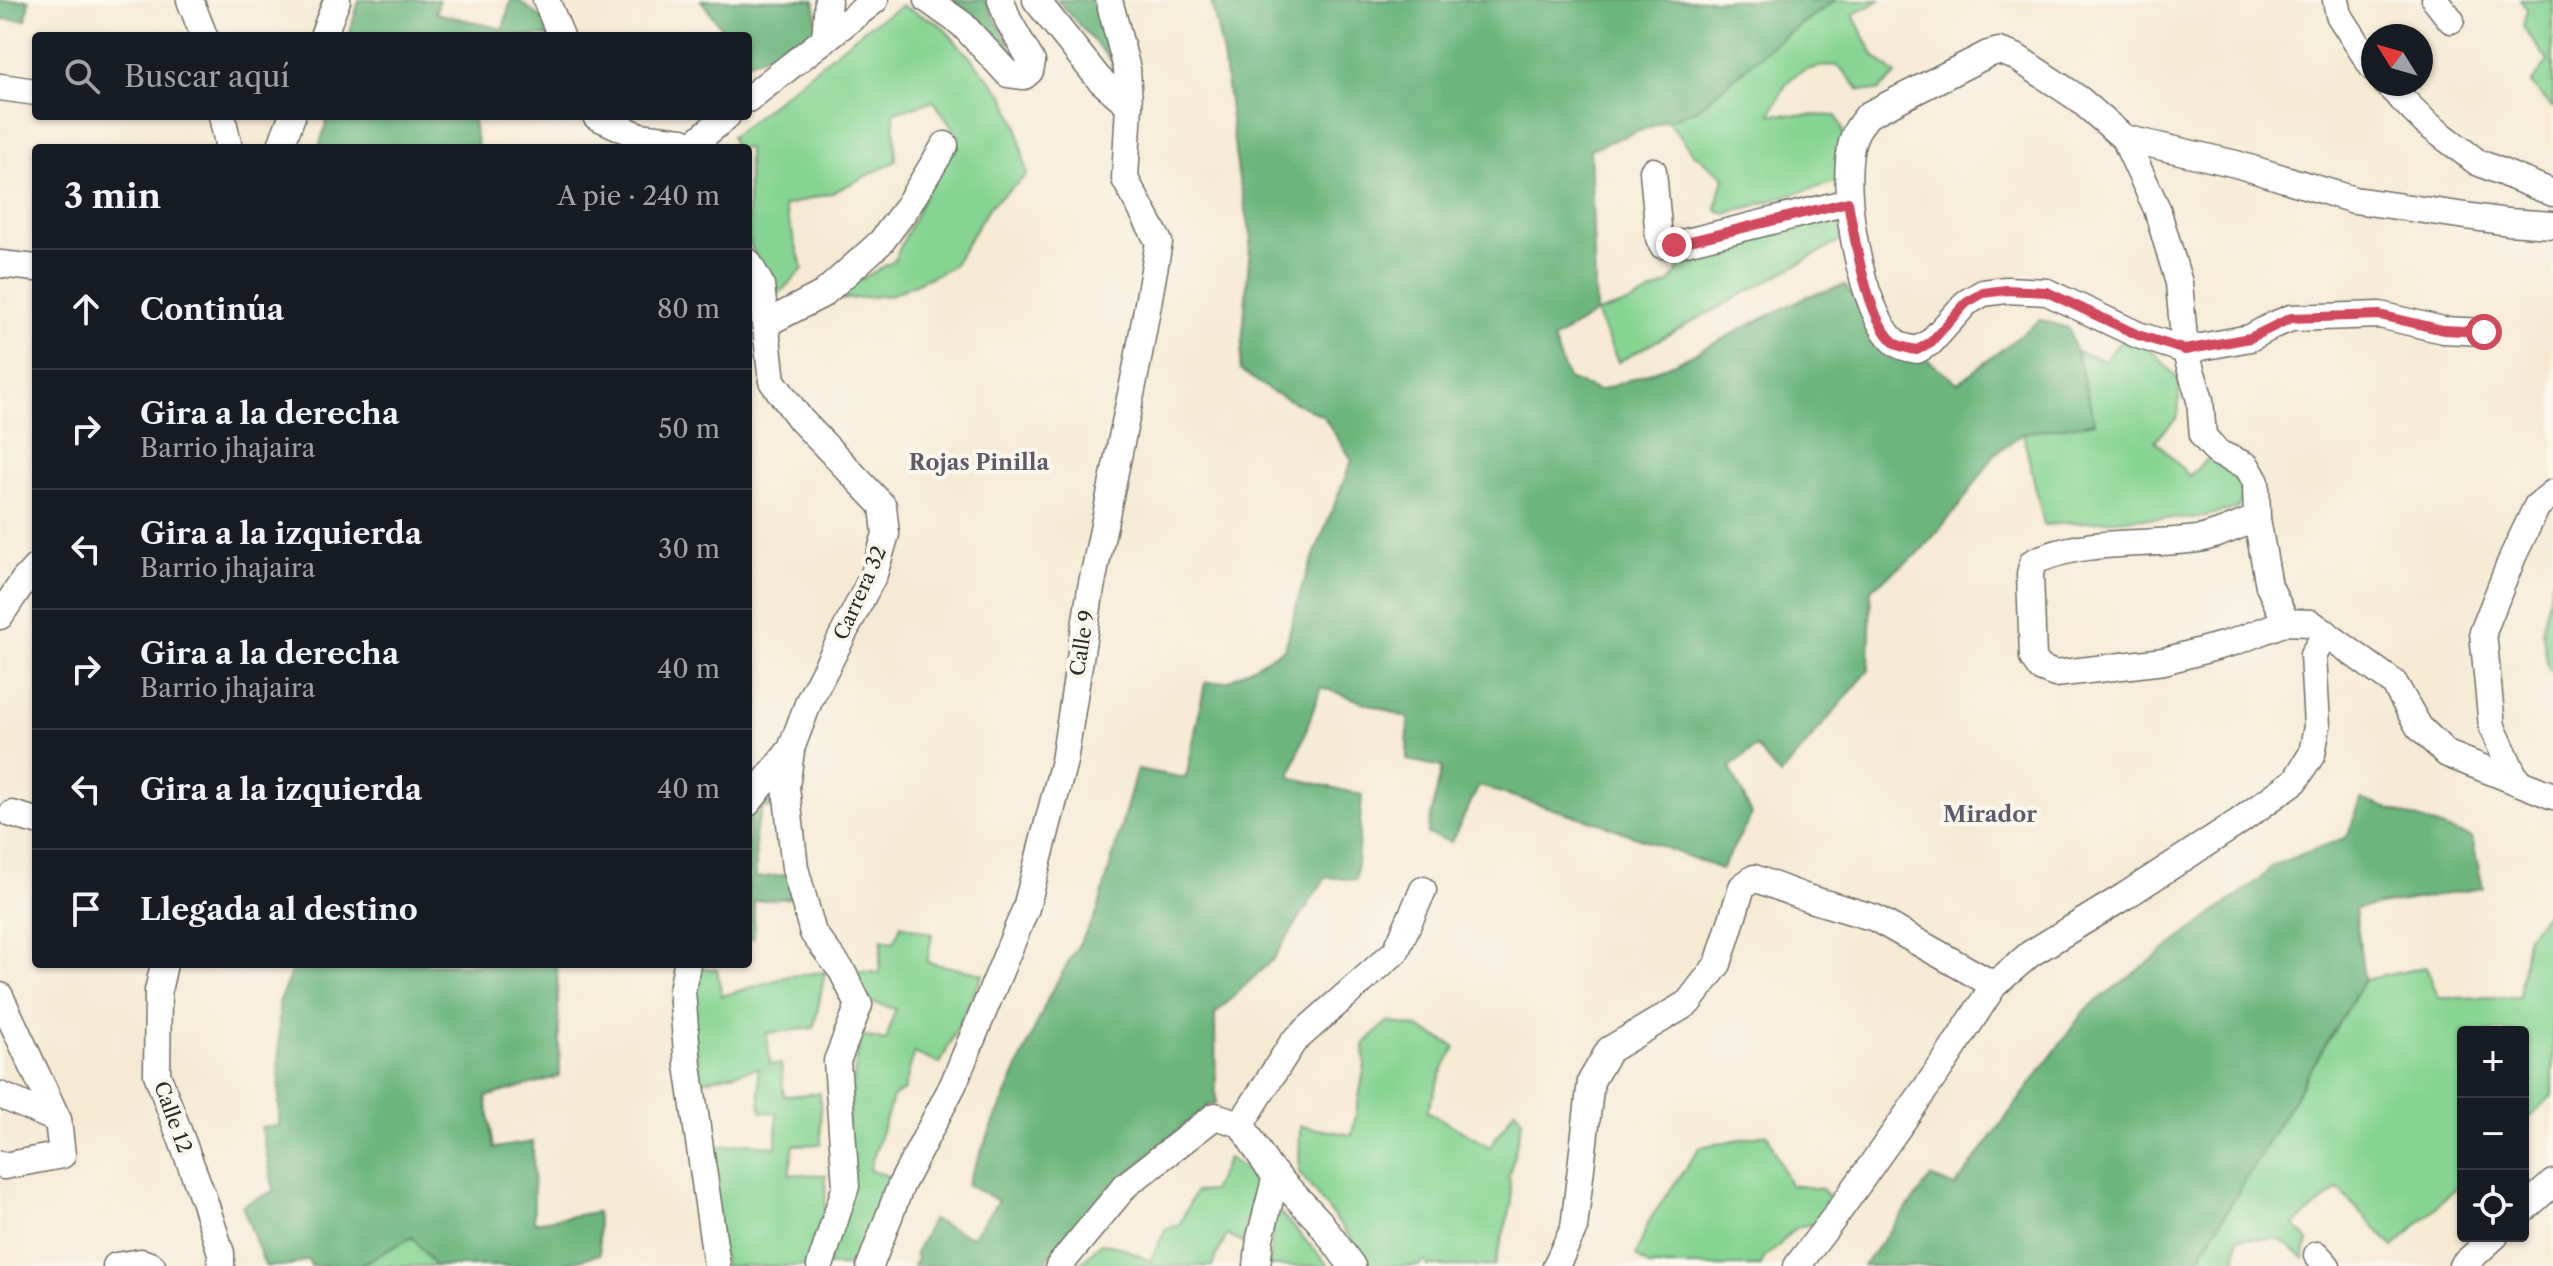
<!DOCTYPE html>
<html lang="es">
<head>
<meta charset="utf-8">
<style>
	body { margin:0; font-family:"Libre Caslon Text",serif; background:#242831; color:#f1f3f6 }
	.controls { position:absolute; right:24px; bottom:24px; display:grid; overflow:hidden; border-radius:8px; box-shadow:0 2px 6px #0004 }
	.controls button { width:72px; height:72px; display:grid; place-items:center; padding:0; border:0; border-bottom:2px solid #363941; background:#171b24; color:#f1f3f6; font:40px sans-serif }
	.compass { position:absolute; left:2361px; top:24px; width:72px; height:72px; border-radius:50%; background:#171b24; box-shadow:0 2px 6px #0004; rotate:307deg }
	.stop { position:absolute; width:24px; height:24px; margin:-18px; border:6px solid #d1495b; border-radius:50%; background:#fff }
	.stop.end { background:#d1495b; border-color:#fff; box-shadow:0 2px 8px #0008 }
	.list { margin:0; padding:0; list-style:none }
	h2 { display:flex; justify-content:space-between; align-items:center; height:104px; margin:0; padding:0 32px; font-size:34px }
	h2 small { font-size:26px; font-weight:400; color:#9ea1a6 }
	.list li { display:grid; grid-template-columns:52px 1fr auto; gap:24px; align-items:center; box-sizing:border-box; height:120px; padding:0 32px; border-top:2px solid #363941 }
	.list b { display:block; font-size:30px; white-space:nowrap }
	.list p { margin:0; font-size:26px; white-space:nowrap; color:#9ea1a6 }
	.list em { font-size:26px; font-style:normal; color:#9ea1a6 }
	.icon { flex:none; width:44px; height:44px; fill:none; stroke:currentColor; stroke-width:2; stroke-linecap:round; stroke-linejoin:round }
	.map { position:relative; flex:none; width:2553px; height:1266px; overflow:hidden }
	.search { position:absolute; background:#171b24; box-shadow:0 2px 6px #0004; left:32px; top:32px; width:720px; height:88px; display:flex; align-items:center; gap:20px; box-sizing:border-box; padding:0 28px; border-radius:8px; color:#9ea1a6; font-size:30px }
	.panel { position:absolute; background:#171b24; box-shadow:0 2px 6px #0004; left:32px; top:144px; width:720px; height:824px; border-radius:8px }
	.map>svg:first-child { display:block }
	.green { fill:#86d493; stroke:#58805f; stroke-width:2 }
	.forest { fill:#6cb67d; stroke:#4c7054; stroke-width:2 }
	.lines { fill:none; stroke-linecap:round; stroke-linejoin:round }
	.street-casing { stroke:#726e66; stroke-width:29 }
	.street { stroke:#fff; stroke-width:26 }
	.route { stroke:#d1495b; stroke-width:10 }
	.labels { text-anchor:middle; stroke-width:8; stroke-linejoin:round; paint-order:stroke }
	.street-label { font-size:20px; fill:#2b2b2b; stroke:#fbf7ec }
	.neighbourhood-label { font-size:22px; font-weight:bold; fill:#60596a; stroke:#fbf7ec }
</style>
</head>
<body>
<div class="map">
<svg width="2553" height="1266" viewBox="0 0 2553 1266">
	<rect width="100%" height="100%" fill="#fbf7ec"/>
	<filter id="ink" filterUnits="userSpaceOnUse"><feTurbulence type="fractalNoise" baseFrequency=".0125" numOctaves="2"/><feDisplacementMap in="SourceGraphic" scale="16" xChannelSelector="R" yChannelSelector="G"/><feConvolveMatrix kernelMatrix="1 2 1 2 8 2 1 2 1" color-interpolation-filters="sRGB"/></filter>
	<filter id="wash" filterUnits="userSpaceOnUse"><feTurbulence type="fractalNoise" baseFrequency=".006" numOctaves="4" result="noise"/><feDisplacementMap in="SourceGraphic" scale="32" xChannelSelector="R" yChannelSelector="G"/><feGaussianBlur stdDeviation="1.8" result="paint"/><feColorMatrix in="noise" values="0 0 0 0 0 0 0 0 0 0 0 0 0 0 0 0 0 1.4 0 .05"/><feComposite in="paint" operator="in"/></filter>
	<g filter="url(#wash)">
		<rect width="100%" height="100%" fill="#f6ead4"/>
		<g class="green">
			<path d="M1836,0H1880L1853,15L1875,57L1896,75L1878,91L1860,90L1838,65C1793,69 1789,74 1771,114L1836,116L1842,127L1850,178L1725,214L1716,209L1724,177L1693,153L1667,120Z"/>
			<polygon points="2520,0 2553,0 2553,108 2531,84 2548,61 2523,27 2527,9"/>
			<polygon points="902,6 940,24 1004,95 1017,125 1027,175 990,206 952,267 891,295 836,300 843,289 894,261 936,170 959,138 934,101 894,112 896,161 832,193 784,206 803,269 774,299 748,239 748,148 735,148 731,137 867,27"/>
			<polygon points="1838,216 1843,240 1618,362 1596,313 1630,303 1670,283 1682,264 1708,248"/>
			<polygon points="2127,334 2142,339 2180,381 2178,417 2155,440 2189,476 2213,454 2229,465 2243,495 2238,508 2193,519 2141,518 2044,525 2023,433 2095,422 2076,351 2105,360"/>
			<polygon points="2553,579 2553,672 2548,669 2542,629"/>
			<polygon points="2553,905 2553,1095 2523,1123 2523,1032 2463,1032 2463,1181 2394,1247 2338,1189 2294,1225 2308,1241 2304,1258 2279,1239 2238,1238 2235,1266 2194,1266 2364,980 2426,967 2439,998 2519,997 2527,936"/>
			<polygon points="901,925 932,934 927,962 983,974 940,1064 914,1053 904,1090 893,1097 869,1170 895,1178 864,1266 827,1266 860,1035 886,1041 895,1009 860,999 850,970 879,973 882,939 894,942"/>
			<polygon points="694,968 717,969 722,996 789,976 825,972 814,1028 767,1033 770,1064 781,1064 784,1096 820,1093 821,1144 794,1145 789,1174 826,1175 825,1208 813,1266 724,1266 713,1187 717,1147 747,1143 776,1147 777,1113 761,1112 758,1068 701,1081 687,990"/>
			<polygon points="1387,1022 1417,1027 1456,1047 1443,1069 1427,1111 1490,1147 1515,1109 1522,1120 1509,1176 1512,1204 1494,1266 1428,1266 1425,1261 1418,1266 1372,1266 1299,1172 1300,1126 1352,1135 1365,1065 1364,1044"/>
			<path d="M1767,1134L1790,1185L1822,1189L1828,1196L1818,1224C1787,1225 1793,1234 1773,1251C1766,1256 1763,1257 1761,1266H1649L1636,1256L1649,1221L1700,1147Z"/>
			<path d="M1228,1158C1272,1183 1249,1186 1250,1223C1250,1231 1253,1240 1254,1249L1227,1235L1212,1266H1078L1101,1243L1123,1248L1150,1261L1166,1228L1179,1225L1195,1192L1212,1191Z"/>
			<polygon points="1275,1207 1329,1266 1269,1266"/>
			<polygon points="412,1237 435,1266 358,1266"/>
		</g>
		<g class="forest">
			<polygon points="0,0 29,0 26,20 0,19"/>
			<polygon points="359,0 439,0 436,13 503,29 511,0 518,0 547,22 547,36 349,36"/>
			<polygon points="701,0 814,0 818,29 786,49 748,62 748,36 727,36"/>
			<polygon points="951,0 985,0 1012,49 1009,65 974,15"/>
			<polygon points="1057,0 1095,0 1116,66"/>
			<path d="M1211,0H1836L1785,35L1696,110L1590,149L1596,313L1553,340L1568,379L1599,391L1675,363L1805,297L1845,285L1885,347L1928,360L1958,383L2040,320L2069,328L2095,422L2023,433L1995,454L1958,508L1918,554L1871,589L1869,670L1780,776L1756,747L1730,767L1752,815L1721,869L1605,825L1479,786L1451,842L1427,834L1442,767L1407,760L1408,718L1321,687L1290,777L1362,795L1356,880L1326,877L1274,958L1215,1014L1216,1103L1207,1106C1148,1156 1088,1203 1042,1266H913L917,1258L915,1253L932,1220L972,1237L998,1201L967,1184L1049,996L1097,913L1137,769L1186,778L1205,683L1228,681L1285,648L1302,586L1352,460L1323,416L1272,392L1240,370L1251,234L1238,174L1223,55Z"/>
			<polygon points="328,116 472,116 478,148 319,148"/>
			<polygon points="785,764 781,810 763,807 755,832 756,878 790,874 790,898 754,901 754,938 748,940 748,809"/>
			<polygon points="2361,799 2472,838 2483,888 2355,909 2364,980 2194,1266 1863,1266 1931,1177 1955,1187 2085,1010 2262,877 2273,865 2347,837"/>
			<polygon points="294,964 557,964 560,1076 486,1097 494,1148 533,1142 534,1222 597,1212 600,1254 565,1264 565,1266 435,1266 412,1237 358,1266 311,1266 308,1259 290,1266 265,1266 242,1205 274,1191 261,1127 279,1126 279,1003"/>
		</g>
	</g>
	<g filter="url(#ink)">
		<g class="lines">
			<g class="street-casing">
				<g id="street">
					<polyline points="190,0 204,36"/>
					<polyline points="546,0 561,36"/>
					<polyline points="928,0 962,24 1008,74 1024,76 1030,71 1032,62 1008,20 1001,0"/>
					<polyline points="1036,0 1099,79 1129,105"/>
					<polyline points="2336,0 2339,15 2373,68"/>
					<polyline points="2435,0 2451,20"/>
					<polyline points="323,36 337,0"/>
					<polyline points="825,39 828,0"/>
					<polyline points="2387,84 2426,123 2477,162 2553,193"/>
					<polyline points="0,87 36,92"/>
					<polyline points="748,99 875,0"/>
					<polyline points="222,116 229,148"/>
					<polyline points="596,116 639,136 682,141 694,148"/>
					<polyline points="2124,138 2157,209 2179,283 2185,350 2200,400 2203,436 2218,453 2247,466 2256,482 2257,519 2269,586 2286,622 2311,623 2394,683 2419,727 2447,754 2553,796"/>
					<polyline points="691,146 727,116"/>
					<polyline points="280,148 292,116"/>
					<polyline points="1653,171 1659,238 1662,245 1674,245 1848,202"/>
					<polyline points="748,262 761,285 772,381 801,420 883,506 886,534 874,574 809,701 791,749 748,803"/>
					<polyline points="0,264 36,268"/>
					<polyline points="765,324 823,294 881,242 905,210 945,145"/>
					<path d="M2484,332L2443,330L2380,315L2291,318L2274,325L2250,338L2185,350L2138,335L2047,292L2006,290L1983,293L1966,303L1931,342L1917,350C1909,348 1899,347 1894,341C1860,309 1841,193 1851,147C1853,134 1859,126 1868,115L1988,54L1999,51L2016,57L2079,99L2124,138L2236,164L2354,200L2508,222L2553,225"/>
					<path d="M2257,519C2238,525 2217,536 2198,539C2143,546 2084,538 2033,562L2030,574L2033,658L2040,668L2055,674L2164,661L2234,642L2286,622"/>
					<polyline points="0,616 24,580 36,567"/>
					<polyline points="791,751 786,787 795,868 813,933 842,971 859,1005 837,1061 846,1186 820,1266"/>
					<polyline points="2517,782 2492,727 2483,632 2513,556 2537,506 2553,493"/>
					<polyline points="12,814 36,821"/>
					<polyline points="164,964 158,991 157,1074 204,1200 221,1253 221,1266"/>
					<polyline points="687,964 682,991 688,1065 717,1266"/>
					<polyline points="0,996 58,1120 62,1155 4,1166 0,1164"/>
					<polyline points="0,1095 58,1120"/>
					<polyline points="1241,1124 1293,1042 1396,951 1423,890"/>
					<polyline points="1241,1124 1268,1167 1319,1221 1352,1266"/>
					<polyline points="2523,1210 2553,1183"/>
					<polyline points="2317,1255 2327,1266"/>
					<polyline points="116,1266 141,1262 152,1266"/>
					<polyline points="870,1266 901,1185 953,1085 1026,908 1064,761 1091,588 1137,365 1159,242 1125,179 1129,105 1127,69 1109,0"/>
					<polyline points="1059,1266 1126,1185 1215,1116 1241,1124"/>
					<polyline points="1257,1266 1260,1238 1276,1176"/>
					<polyline points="1556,1266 1574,1228 1591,1081 1609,1050 1688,1003 1718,964 1742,887 1754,878 1807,898 1875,918 1994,985"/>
					<polyline points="1797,1266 1834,1218 1945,1061 1994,985 2030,954 2125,896 2237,823 2295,781 2312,754 2317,726 2313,655 2326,633"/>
					<polyline points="2462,1266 2495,1236"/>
				</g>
			</g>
			<use href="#street" class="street"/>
		</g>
	</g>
	<g class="lines" filter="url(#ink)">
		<path class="route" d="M1674,245L1848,202C1854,235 1868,328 1898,345C1903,347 1911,349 1917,350L1931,342L1966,303L1983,293L2006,290L2047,292L2138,335L2185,350L2250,338L2291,318L2380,315L2443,330L2484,332"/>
	</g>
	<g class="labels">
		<g class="street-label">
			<text transform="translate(860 593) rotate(-66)" y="7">Carrera 32</text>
			<text transform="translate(1082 643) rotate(-81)" y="7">Calle 9</text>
			<text transform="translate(173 1117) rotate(70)" y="7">Calle 12</text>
		</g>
		<g class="neighbourhood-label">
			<text x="979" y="470">Rojas Pinilla</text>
			<text x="1990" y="822">Mirador</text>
		</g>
	</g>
</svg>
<div class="controls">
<button>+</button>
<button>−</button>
<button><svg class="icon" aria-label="locate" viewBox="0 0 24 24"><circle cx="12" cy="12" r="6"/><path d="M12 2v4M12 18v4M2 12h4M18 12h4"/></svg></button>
</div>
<svg class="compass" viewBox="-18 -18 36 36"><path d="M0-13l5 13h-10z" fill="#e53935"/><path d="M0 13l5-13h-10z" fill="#9ea1a6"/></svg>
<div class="stop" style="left:2484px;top:332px"></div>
<div class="stop end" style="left:1674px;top:245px"></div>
<div class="search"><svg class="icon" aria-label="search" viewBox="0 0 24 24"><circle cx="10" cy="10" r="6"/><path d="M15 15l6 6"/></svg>Buscar aquí</div>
<section class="panel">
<h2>3 min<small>A pie · 240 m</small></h2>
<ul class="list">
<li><svg class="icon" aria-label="ahead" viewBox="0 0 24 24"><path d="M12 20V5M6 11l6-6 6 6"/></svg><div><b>Continúa</b></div><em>80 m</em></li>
<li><svg class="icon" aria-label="right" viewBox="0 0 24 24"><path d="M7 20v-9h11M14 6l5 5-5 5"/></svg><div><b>Gira a la derecha</b><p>Barrio jhajaira</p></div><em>50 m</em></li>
<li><svg class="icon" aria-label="left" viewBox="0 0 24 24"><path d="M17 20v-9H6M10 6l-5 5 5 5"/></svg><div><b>Gira a la izquierda</b><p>Barrio jhajaira</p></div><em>30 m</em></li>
<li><svg class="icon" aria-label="right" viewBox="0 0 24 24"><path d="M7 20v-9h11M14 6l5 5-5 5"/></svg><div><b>Gira a la derecha</b><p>Barrio jhajaira</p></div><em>40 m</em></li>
<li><svg class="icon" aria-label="left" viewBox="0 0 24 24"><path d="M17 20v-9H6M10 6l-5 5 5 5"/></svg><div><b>Gira a la izquierda</b></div><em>40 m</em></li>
<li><svg class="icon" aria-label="arrive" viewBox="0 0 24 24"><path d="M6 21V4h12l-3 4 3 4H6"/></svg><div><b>Llegada al destino</b></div></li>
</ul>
</section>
</div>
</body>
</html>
